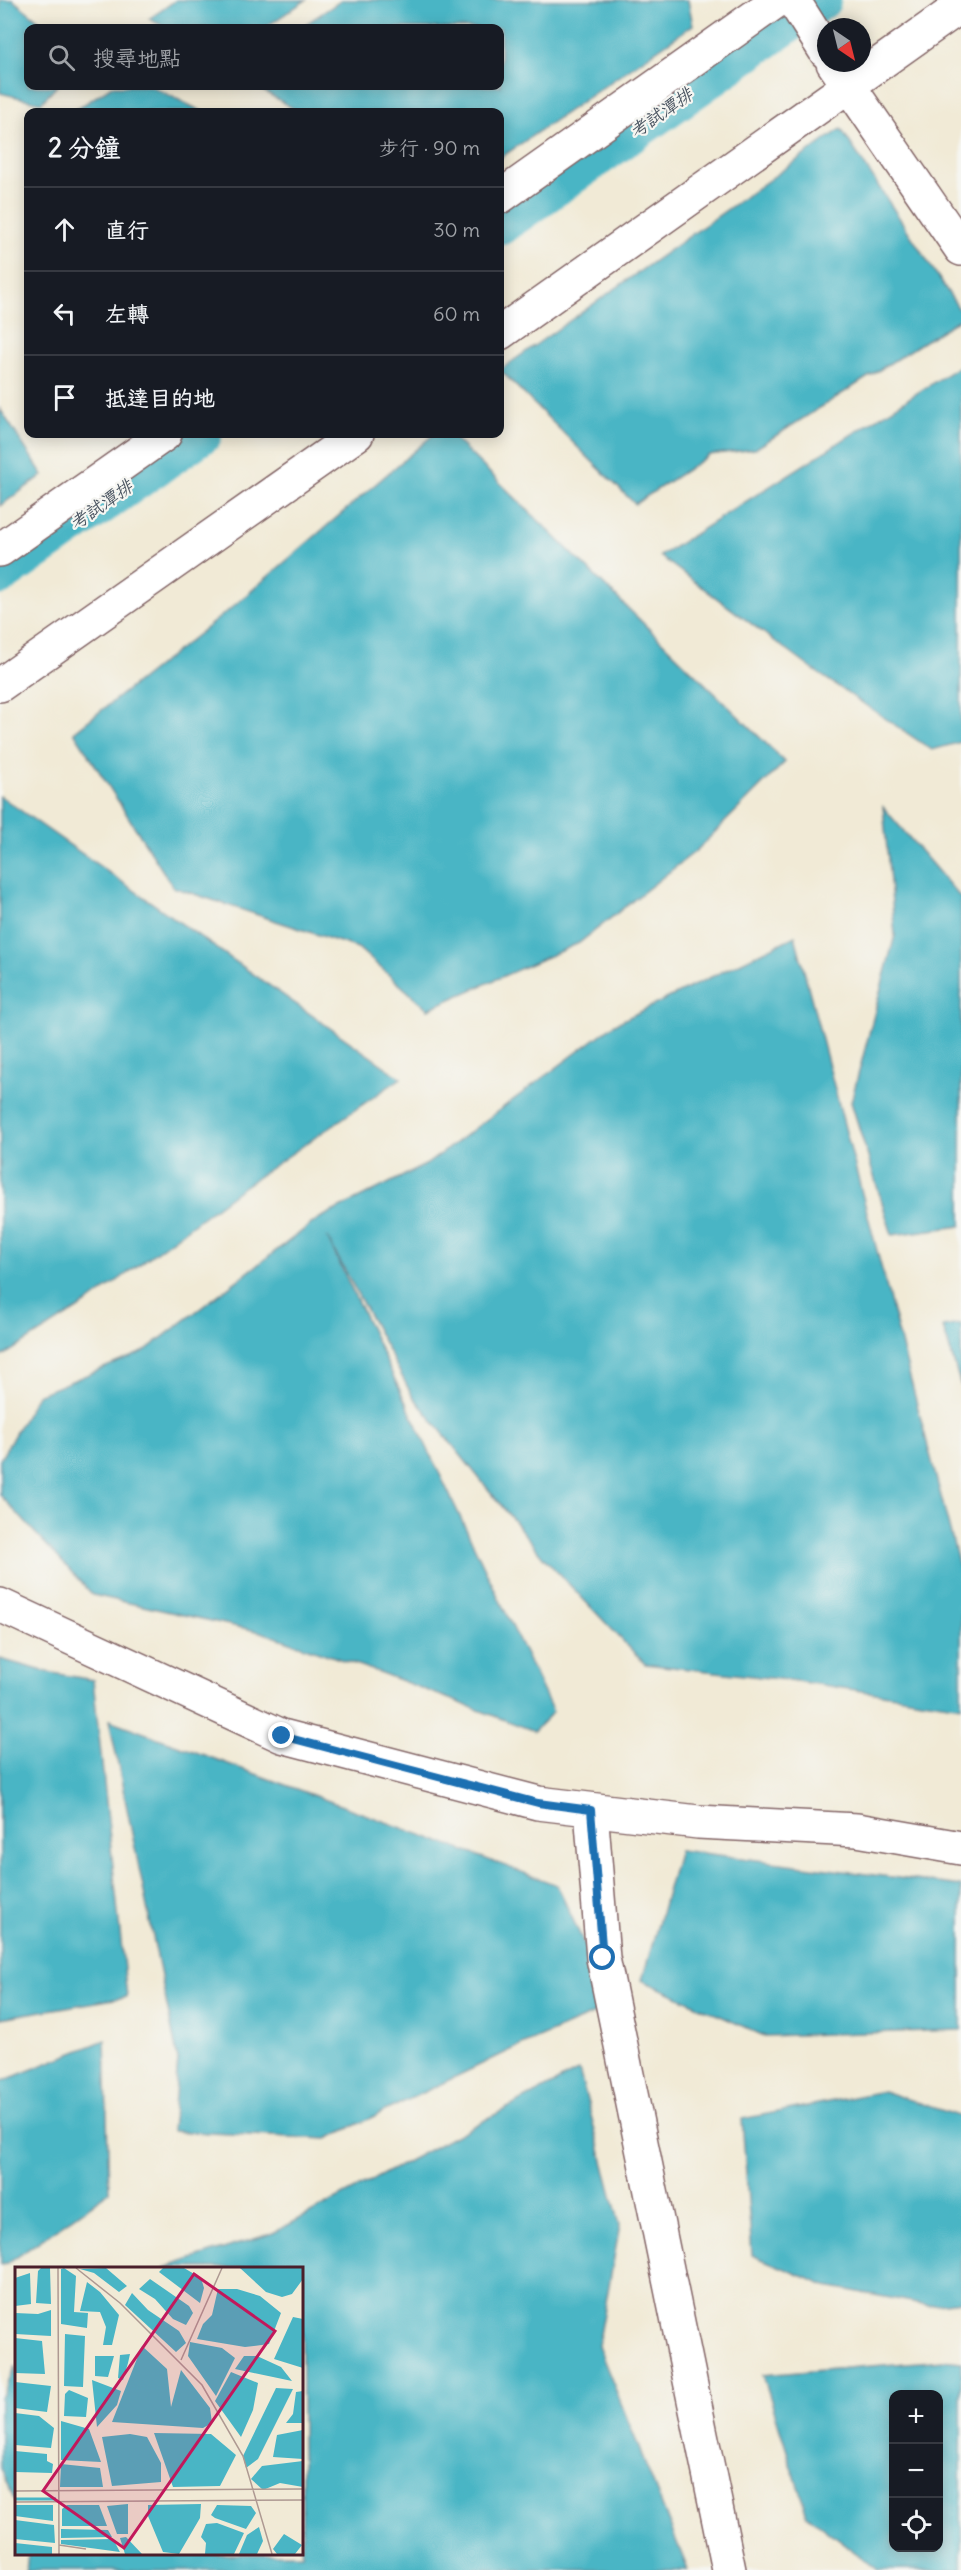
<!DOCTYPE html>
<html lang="zh-TW">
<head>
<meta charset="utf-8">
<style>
	body { margin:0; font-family:Delius,"LXGW WenKai TC",sans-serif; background:#242831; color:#f1f3f6 }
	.controls { position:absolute; right:18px; bottom:18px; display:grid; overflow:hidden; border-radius:12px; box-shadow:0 3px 15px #0003 }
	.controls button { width:54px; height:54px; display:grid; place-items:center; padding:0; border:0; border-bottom:2px solid #363941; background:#171b24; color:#f1f3f6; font:30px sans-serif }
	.compass { position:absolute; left:817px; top:18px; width:54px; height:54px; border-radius:50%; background:#171b24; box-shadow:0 3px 15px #0003; rotate:145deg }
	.stop { position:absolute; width:18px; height:18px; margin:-14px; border:4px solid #1f6fb2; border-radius:50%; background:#fff }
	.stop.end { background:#1f6fb2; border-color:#fff; box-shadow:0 2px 6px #0008 }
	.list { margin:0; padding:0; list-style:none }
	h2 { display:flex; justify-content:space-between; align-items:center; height:78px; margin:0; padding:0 24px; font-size:26px }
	h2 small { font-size:20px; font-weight:400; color:#9ea1a6 }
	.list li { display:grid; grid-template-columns:39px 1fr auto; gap:18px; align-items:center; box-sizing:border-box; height:84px; padding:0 24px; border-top:2px solid #363941 }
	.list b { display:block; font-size:22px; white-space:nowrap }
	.list em { font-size:20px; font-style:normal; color:#9ea1a6 }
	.icon { flex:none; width:33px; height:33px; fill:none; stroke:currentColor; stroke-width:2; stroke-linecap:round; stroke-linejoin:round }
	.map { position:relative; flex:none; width:961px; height:2570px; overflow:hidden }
	.search { position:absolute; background:#171b24; box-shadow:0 3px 15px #0003; left:24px; top:24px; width:480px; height:66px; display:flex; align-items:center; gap:15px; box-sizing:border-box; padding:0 21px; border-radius:12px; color:#9ea1a6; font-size:22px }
	.panel { position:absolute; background:#171b24; box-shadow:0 3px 15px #0003; left:24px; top:108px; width:480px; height:330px; border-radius:12px }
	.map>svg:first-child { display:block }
	.water { fill:#49b5c5; stroke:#4a6a78; stroke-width:1.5; fill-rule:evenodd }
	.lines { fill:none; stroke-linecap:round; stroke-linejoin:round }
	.canal { stroke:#49b5c5; stroke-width:39 }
	.minor-casing { stroke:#846667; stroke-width:36 }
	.minor { stroke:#fff; stroke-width:33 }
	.route { stroke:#1f6fb2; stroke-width:8 }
	.labels { text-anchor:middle; stroke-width:4.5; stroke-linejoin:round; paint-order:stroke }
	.water-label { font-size:18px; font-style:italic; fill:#4a5461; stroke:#f6f6f2 }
	.inset-river { fill:none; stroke:#49b5c5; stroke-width:3 }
	.inset-road { fill:none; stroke:#ae9992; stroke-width:1.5 }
	.view { fill:#c2185b; fill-opacity:0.15; stroke:#c2185b; stroke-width:3 }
	.inset-edge { fill:none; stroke:#4a1f2b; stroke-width:3 }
</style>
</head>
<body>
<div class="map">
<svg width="961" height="2570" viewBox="0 0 961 2570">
	<rect width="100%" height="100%" fill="#f6f6f2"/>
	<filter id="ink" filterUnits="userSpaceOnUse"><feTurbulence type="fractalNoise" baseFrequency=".0167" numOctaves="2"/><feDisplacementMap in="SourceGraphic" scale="12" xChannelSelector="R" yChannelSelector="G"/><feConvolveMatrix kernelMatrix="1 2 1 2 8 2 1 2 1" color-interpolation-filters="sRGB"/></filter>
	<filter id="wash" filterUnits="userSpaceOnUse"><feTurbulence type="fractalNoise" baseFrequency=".008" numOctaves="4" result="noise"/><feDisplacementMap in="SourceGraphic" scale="24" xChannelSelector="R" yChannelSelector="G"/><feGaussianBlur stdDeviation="1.35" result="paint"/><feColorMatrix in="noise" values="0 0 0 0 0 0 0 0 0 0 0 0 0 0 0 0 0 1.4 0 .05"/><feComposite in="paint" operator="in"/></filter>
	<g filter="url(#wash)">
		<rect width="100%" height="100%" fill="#f1ead6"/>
		<g class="water">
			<polygon points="0,0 13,0 48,28 28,28 28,86 57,86 41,103 0,93"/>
			<polygon points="176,0 306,0 264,28 167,28 149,19"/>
			<polygon points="342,0 688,0 693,25 500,158 500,112 299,112 255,86 500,86 500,28 300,28"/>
			<polygon points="112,86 151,86 203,112 72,112"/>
			<polygon points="841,129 961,312 961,318 755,449 709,455 635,504 500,370"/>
			<polygon points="961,365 961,742 932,750 815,671 660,556"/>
			<polygon points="0,409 43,475 0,506"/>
			<polygon points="434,434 450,434 785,762 697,850 579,943 428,1009 358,948 173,887 74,732 229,610"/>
			<polygon points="0,796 401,1078 239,1190 89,1302 0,1358"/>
			<polygon points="883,807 961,898 961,1226 892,1235 851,1102 895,935"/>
			<polygon points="795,936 961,1573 961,1706 796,1681 645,1664 543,1557 412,1395 327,1237 553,1712 534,1731 381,1673 261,1632 93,1595 0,1495 0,1460 37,1395 143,1352 318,1219 427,1164 615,1024"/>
			<polygon points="961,1324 961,1386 943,1327"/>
			<polygon points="0,1659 47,1672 93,1680 127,1997 0,2018"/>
			<polygon points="109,1720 557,1885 613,2006 513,2049 327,2139 172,2131 178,2060"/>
			<polygon points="679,1850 961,1886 961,2030 764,2036 642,1980"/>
			<polygon points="105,2040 109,2192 7,2264 0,2265 0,2082"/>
			<polygon points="579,2070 620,2225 598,2346 688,2570 26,2570 28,2554 302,2554 302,2268 164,2268 273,2233"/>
			<polygon points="883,2091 961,2117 961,2301 928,2305 826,2286 752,2255 742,2119"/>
			<path d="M943,2360L961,2362V2570H878L807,2515L763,2375ZM894,2394H938V2548H894Z"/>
			<polygon points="16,2366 16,2504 0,2468 0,2398"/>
		</g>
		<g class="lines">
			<g class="canal">
				<polyline points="500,226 822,0"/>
				<polyline points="0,576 203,434"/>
			</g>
		</g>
	</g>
	<g filter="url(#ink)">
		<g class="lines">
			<g class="minor-casing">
				<g id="minor">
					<polyline points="793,0 826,52"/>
					<polyline points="833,63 961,249"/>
					<polyline points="500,197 778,0"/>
					<polyline points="500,333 961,6"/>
					<polyline points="0,550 165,434"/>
					<polyline points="0,685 357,434"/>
					<polyline points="0,1605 282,1736 538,1803 698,1822 857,1830 961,1848"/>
					<polyline points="591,1810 603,1958 729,2570"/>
				</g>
			</g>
			<use href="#minor" class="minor"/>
		</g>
	</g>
	<g class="lines" filter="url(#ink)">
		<polyline class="route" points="282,1736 538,1803 591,1810 603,1958"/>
	</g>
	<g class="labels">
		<g class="water-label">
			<text transform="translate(661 113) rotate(-35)" y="6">考試潭排</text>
			<text transform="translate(101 505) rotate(-35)" y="6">考試潭排</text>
		</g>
	</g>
	<g transform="translate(15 2267)">
		<rect width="288" height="288" fill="#f1ead6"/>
		<path d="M26,1H35L36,37L21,36L23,4ZM49,1L61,9L59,45L73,46L72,61L46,57V2ZM91,1L112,19L104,25L79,6L65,2ZM148,1H169L186,11L189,21L185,36L144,5ZM225,1H288V12L277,27L267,30L251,25ZM15,6L16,37L0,39V11ZM135,12L174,39L178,46L171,58L158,52L140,32L124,22ZM72,15L85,25L104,48L97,78H88L91,60L85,45L65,44ZM203,22H222L245,29L266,46L254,77L230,80L182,72L188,57L197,48ZM117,26L133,43L164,64L171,76L161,85L110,38ZM36,43V69L0,67V46L23,47ZM278,50L288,52V101L259,92ZM50,67L70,69L68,120L49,119ZM0,71L27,74L30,107L0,106ZM175,75L207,81L220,91L201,129L173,89ZM127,79L152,102L156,140L166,103L195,141L197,156L188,161L97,155ZM115,87L113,96L108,113L103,111L105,88ZM80,89H99L93,110L80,109ZM229,89H242L266,100L277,114L220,102ZM216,105L243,116L238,143L226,170L200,134ZM77,113L106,124L102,138L82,160ZM0,115L36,119L32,145L0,141ZM261,121L278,122L243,192L231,201L228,189ZM54,123L73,131L71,150L49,149L50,127ZM288,124V156H271L278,147L281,125ZM0,146L24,149L39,161L36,181L0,178ZM46,154L74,162L86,195L46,193ZM288,163V192L258,190L262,168ZM139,166L196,167L221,188L205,219L158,220ZM115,167L132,170L146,196V215L97,219L87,170ZM0,184L32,187V194L38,197L37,206L0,205ZM288,194V220L265,216L248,223L236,212L247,199ZM46,197L85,201L88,220H45ZM113,237V267H102L92,239ZM186,237L185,251L164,287L148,285L133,249V238ZM1,238H38V254L0,249ZM52,238H84L92,259H47V242ZM202,238L236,239L241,246L231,262L200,251L196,248ZM0,253L39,258L40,276L0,272ZM202,256L229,266L219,287H190L191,276L186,270L191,257ZM244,260L248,274L242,287H224L232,268ZM46,262L93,263L97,270L46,271ZM269,267L287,278L280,287H262L258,282ZM111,270L127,287H110L105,271ZM98,272L105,285L46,277V273ZM0,276L37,280V287H0Z" fill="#49b5c5"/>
		<path class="inset-river" d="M0,232H41"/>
		<path class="inset-road" d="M43,1L44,287M61,1L105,36L187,118L228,189L257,287M166,93L207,1M0,224L288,222M0,235L288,233M44,278L71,282"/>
		<path class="view" d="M179,7L260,64L109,281L28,224Z"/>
		<rect width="288" height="288" class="inset-edge"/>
	</g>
</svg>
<div class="controls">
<button>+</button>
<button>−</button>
<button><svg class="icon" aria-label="locate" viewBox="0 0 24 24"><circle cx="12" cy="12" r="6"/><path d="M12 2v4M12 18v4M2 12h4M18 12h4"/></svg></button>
</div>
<svg class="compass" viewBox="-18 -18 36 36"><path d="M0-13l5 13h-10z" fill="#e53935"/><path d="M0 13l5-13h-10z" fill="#9ea1a6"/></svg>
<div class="stop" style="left:603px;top:1958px"></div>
<div class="stop end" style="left:282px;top:1736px"></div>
<div class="search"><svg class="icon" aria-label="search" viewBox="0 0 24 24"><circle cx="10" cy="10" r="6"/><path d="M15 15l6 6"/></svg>搜尋地點</div>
<section class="panel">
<h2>2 分鐘<small>步行 · 90 m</small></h2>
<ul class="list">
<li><svg class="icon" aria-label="ahead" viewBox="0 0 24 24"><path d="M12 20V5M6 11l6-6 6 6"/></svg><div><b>直行</b></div><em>30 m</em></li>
<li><svg class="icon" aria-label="left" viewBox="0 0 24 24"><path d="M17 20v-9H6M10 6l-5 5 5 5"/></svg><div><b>左轉</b></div><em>60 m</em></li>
<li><svg class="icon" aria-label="arrive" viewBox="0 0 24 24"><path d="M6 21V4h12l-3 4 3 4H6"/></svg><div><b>抵達目的地</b></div></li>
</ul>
</section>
</div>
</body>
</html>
